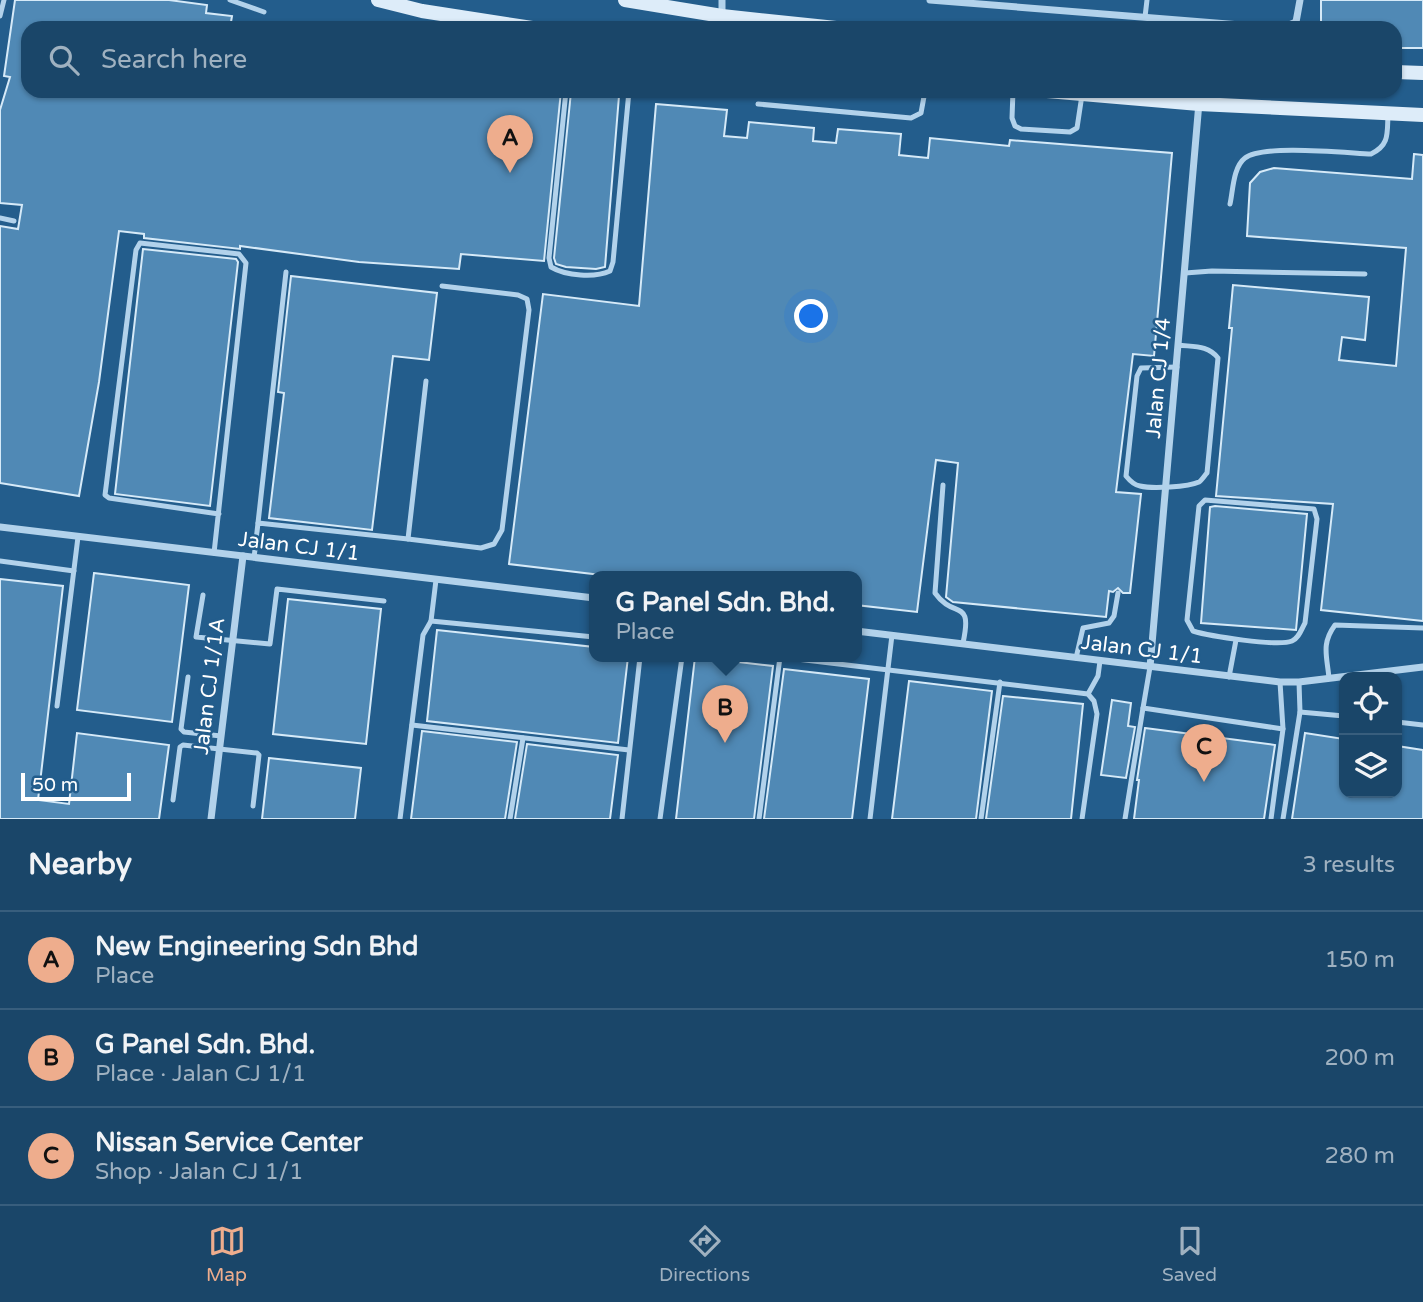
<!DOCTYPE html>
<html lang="en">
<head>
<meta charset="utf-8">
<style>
	body { margin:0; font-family:"Varela Round",sans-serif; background:#275071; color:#f1f3f6 }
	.controls { position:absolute; right:21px; bottom:21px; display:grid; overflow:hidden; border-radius:14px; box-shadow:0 2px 5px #0004 }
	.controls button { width:63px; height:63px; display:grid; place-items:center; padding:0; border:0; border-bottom:2px solid #385e7d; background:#1a4669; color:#f1f3f6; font:35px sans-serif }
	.scale { position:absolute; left:21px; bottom:18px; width:110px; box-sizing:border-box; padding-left:7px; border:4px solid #fff; border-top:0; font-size:19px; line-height:24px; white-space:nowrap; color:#fff; -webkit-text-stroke:5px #235d8c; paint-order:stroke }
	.you { position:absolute; left:812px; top:317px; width:24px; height:24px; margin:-18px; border:5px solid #fff; border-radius:50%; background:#1a73e8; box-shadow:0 0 0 10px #1a73e833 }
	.badge { display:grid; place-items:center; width:46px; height:46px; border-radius:50%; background:#eead8d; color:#111; font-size:23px; font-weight:700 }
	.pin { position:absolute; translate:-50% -58px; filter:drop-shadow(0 2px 4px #0008) }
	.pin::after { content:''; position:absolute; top:37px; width:24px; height:21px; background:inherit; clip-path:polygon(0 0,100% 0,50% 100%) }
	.popup { position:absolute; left:589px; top:571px; width:273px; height:91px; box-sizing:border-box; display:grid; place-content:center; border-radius:14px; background:#1a4669; filter:drop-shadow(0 2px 5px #0005); font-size:23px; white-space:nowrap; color:#9fb1c0 }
	.popup b { font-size:26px; color:#f1f3f6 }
	.popup::after { content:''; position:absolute; left:50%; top:100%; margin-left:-14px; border:14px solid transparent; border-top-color:#1a4669 }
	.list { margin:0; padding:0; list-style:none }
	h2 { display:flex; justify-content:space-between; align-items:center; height:91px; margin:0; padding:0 28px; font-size:30px }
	h2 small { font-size:23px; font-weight:400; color:#9fb1c0 }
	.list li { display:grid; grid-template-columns:46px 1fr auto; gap:21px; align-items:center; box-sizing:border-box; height:98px; padding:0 28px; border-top:2px solid #385e7d }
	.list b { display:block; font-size:26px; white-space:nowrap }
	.list p { margin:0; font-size:23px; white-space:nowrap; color:#9fb1c0 }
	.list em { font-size:23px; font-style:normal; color:#9fb1c0 }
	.icon { flex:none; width:38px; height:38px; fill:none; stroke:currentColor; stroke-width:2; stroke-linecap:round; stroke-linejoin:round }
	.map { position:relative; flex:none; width:1423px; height:819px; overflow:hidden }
	.search { position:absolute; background:#1a4669; box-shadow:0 2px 5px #0004; left:21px; right:21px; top:21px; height:77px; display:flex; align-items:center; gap:18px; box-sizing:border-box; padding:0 24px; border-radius:21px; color:#9fb1c0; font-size:26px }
	.sheet { height:385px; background:#1a4669 }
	nav { display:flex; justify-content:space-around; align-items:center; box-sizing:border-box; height:98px; border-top:2px solid #385e7d; background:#1a4669; font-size:19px; color:#9fb1c0 }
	nav a { display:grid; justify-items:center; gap:4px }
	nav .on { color:#eead8d }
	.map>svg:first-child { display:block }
	.building { fill:#5089b5; stroke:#d6eaf8; stroke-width:2 }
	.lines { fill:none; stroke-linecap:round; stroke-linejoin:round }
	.lane { stroke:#b2d2eb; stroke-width:5 }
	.street { stroke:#b2d2eb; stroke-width:7 }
	.secondary { stroke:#ddecf9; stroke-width:14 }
	.labels { text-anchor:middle; stroke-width:5; stroke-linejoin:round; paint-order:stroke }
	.street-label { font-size:21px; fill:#fff; stroke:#235d8c }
</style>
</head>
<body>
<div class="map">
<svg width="1423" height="819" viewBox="0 0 1423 819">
	<rect width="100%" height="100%" fill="#235d8c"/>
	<g class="building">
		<polygon points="15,0 169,0 207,5 206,13 232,16 230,28 28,28 28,91 561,91 544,261 461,254 459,269 359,262 240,246 240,249 144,238 144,234 119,231 99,382 79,496 0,483 0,226 18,229 22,205 0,203 0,110 10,77 4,76"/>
		<polygon points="1321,0 1423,0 1423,48 1395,48 1395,28 1321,28"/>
		<polygon points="571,92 619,96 605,267 596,269 566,267 556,264 554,258"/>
		<polygon points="656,104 727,110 724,136 747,138 749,122 814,128 813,141 836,143 838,129 901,134 899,155 928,158 930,138 1009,146 1010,140 1172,153 1154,356 1133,354 1116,492 1141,494 1130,593 1123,593 1118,588 1113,592 1109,591 1106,617 953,602 946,597 958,463 936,460 917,612 856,605 856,577 618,577 509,564 543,294 639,306"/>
		<polygon points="1414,154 1423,155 1423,621 1321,610 1333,504 1216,496 1232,328 1229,328 1233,285 1369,297 1365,340 1342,337 1339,360 1396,366 1406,248 1247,236 1250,183 1260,172 1274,168 1412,179"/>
		<polygon points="143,249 236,259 238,262 210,506 115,494"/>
		<polygon points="291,276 437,293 429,360 393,356 372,530 269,518 284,393 278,392"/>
		<polygon points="1215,506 1307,514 1296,630 1201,623 1210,507"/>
		<polygon points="94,573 189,585 172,722 77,710"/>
		<polygon points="0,579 63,586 38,800 69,804 77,733 169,745 159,819 0,819"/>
		<polygon points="288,599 381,609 366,744 273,734"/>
		<polygon points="437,630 594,647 594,657 628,657 618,743 427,721"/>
		<polygon points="695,657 773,666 754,819 676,819"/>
		<polygon points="784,669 869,679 852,819 764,819"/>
		<polygon points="909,681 992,691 976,819 892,819"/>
		<polygon points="1003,696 1083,704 1071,819 986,819"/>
		<polygon points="1112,700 1131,703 1128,726 1135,727 1126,778 1101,775"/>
		<polygon points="1145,728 1275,745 1264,819 1134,819 1139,780 1137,780"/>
		<polygon points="422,731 517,742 505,819 411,819"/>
		<polygon points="1305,733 1344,739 1344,793 1397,793 1397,746 1423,750 1423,819 1292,819"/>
		<polygon points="527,744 618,755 610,819 515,819"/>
		<polygon points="269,758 361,768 355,819 262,819"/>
	</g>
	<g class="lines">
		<g class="lane">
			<polyline points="230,0 264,12"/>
			<polyline points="0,16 4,0"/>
			<polyline points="1145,17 1147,0"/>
			<path d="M566,91L549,258L551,267C566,276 595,278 610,271L613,262L629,91"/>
			<polyline points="1013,91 1012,118 1015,126 1021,129 1070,132 1077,128 1082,95"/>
			<polyline points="758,104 911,118 921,113 925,91"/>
			<path d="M1230,204C1233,191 1233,167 1245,158C1262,144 1347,153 1371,154C1390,145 1387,133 1388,114"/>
			<polyline points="0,218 14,221"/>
			<polyline points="1185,273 1212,271 1365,274"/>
			<path d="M1177,367L1141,368L1137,376L1126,476C1130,481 1134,485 1140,486C1152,489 1188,487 1199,482C1201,481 1205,475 1207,473L1218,358C1208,345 1194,347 1178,345"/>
			<path d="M943,485L935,593C954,620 973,597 963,643"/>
			<path d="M1205,500L1314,509L1317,519L1305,623C1301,630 1299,638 1292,641C1278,647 1209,636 1193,631L1187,620L1199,506Z"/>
			<polyline points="258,523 286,272"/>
			<polyline points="408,539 481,548 494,544 502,530 529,310 527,299 518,295 442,286"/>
			<polyline points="214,553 246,263 239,254 140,243 136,250 105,495 109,498 219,514"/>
			<polyline points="254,558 258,523 408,539 426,381"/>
			<polyline points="0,561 74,571"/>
			<polyline points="203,595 196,637 270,644 277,589 384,601"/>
			<polyline points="431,621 594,637"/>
			<polyline points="780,657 1088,694 1094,701 1097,714 1082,819"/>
			<polyline points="1076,658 1083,628 1109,623 1114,616 1118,593"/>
			<polyline points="1150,667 1143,708 1283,729"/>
			<polyline points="188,677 181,729 184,732 221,736"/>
			<polyline points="1229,677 1236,640"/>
			<path d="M1329,678C1327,656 1321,644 1335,625L1423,628"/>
			<polyline points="1088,694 1098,676 1100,661"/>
			<polyline points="57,706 78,537"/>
			<polyline points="1300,712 1344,716"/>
			<polyline points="1397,722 1423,725"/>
			<polyline points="412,725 629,750"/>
			<polyline points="173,800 180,747 183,745 257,753 259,755 253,806"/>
			<polyline points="400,819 423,635 431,621 436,580"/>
			<polyline points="510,819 523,738"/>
			<polyline points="622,819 640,657"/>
			<polyline points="660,819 682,657"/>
			<polyline points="759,819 780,657"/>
			<polyline points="870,819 892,635"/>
			<polyline points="981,819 1000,682"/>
			<polyline points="1125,819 1143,708"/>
			<polyline points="1271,819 1283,729 1280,682"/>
			<polyline points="1283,819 1300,712 1299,682"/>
		</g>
		<g class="street">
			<polyline points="722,0 722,16"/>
			<polyline points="930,0 1277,28"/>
			<polyline points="1282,28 1296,22 1300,0"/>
			<polyline points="0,527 594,598"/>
			<polyline points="856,631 1280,682 1299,682 1423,667"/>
			<polyline points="1150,667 1200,91"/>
			<polyline points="211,819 243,556"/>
		</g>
		<g class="secondary">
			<polyline points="378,0 422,11 532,28"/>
			<polyline points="625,0 722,16 836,28"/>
			<polyline points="1395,72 1423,73"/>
			<polyline points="1047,91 1199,104 1423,115"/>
		</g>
	</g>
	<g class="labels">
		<g class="street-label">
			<text transform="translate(1158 378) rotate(-85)" y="7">Jalan CJ 1/4</text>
			<text transform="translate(299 546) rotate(7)" y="7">Jalan CJ 1/1</text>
			<text transform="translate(1142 649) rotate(7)" y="7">Jalan CJ 1/1</text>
			<text transform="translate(209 686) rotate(-83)" y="7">Jalan CJ 1/1A</text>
		</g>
	</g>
</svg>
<div class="controls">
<button><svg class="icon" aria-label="locate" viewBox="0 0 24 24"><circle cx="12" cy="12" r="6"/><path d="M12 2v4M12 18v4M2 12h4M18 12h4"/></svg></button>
<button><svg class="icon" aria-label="layers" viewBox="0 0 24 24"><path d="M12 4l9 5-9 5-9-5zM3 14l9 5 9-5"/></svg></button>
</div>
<div class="scale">50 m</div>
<div class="you"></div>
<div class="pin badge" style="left:510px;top:173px">A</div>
<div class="pin badge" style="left:725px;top:743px">B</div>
<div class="popup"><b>G Panel Sdn. Bhd.</b>Place</div>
<div class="pin badge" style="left:1204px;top:782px">C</div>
<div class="search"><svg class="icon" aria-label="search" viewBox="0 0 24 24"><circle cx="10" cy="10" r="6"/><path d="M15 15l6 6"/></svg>Search here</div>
</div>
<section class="sheet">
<h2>Nearby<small>3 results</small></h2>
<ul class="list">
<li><span class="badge">A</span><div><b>New Engineering Sdn Bhd</b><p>Place</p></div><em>150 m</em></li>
<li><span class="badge">B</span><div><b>G Panel Sdn. Bhd.</b><p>Place · Jalan CJ 1/1</p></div><em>200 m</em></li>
<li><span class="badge">C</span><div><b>Nissan Service Center</b><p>Shop · Jalan CJ 1/1</p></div><em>280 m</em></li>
</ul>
</section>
<nav>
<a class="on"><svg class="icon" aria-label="map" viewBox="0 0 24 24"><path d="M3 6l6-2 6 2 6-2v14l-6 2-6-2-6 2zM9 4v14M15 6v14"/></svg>Map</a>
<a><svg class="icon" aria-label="directions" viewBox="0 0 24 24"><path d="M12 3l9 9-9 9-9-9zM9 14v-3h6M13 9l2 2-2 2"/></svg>Directions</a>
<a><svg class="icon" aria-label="saved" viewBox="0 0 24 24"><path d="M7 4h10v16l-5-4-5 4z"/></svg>Saved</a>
</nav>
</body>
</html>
